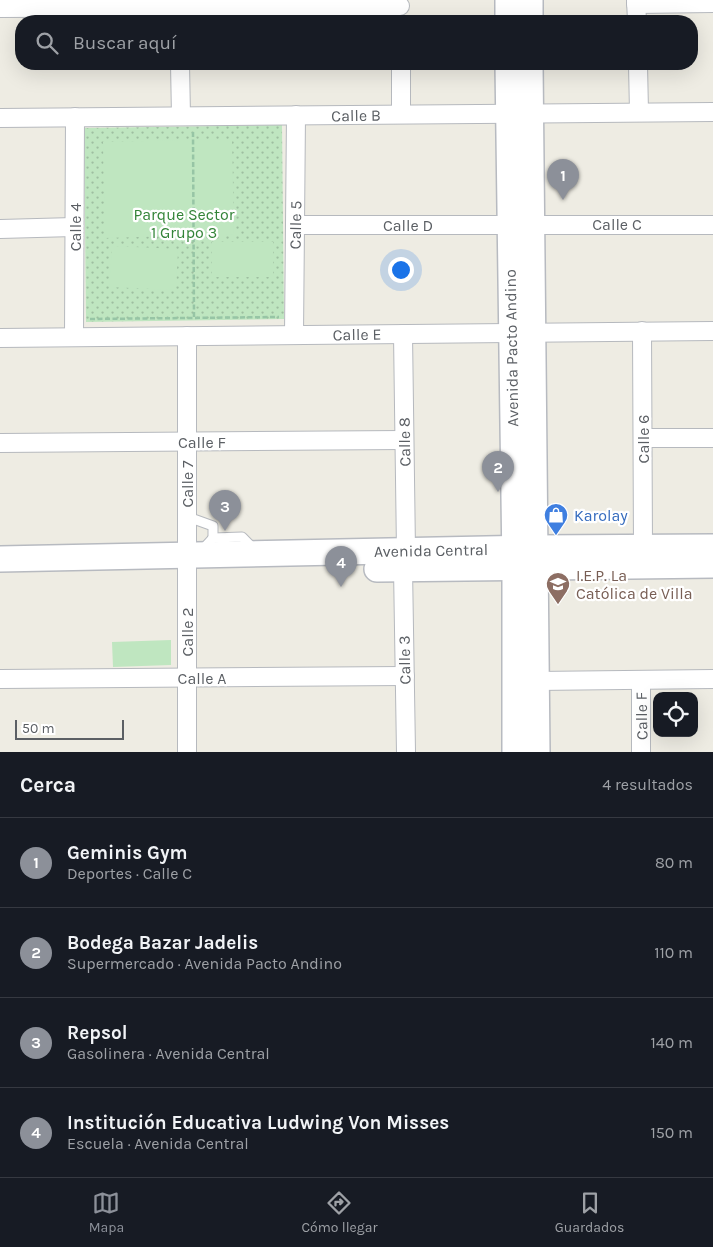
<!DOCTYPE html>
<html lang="es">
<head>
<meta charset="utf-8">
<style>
	body { margin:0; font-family:Karla,sans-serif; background:#20242c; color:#f1f3f6 }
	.controls { position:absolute; right:15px; bottom:15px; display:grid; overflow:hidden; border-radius:10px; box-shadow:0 5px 20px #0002 }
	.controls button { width:45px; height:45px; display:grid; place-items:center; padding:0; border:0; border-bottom:1px solid #363941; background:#171b24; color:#f1f3f6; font:25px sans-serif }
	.scale { position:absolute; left:15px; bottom:12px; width:109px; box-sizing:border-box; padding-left:5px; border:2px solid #5b5f64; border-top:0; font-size:14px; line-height:18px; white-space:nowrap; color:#5b5f64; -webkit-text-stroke:4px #fff; paint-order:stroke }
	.you { position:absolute; left:400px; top:269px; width:18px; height:18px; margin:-12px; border:4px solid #fff; border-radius:50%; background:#1a73e8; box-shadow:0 0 0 8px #1a73e833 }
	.badge { display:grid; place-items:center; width:32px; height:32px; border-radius:50%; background:#8c9099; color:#fff; font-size:16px; font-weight:700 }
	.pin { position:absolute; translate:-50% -41px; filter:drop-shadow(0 1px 2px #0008) }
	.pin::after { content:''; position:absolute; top:26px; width:18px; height:15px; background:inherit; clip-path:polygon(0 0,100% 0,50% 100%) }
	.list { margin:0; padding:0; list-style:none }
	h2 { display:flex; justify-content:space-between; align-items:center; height:65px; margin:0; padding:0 20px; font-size:21px }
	h2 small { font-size:16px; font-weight:400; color:#9ea1a6 }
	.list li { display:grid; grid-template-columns:32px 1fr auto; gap:15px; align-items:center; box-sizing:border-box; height:90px; padding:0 20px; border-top:1px solid #363941 }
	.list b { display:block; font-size:19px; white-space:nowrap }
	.list p { margin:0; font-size:16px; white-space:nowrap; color:#9ea1a6 }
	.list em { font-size:16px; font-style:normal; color:#9ea1a6 }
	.icon { flex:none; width:28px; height:28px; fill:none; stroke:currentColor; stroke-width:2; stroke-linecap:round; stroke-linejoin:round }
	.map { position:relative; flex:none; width:713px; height:752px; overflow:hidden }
	.search { position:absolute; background:#171b24; box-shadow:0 5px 20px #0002; left:15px; right:15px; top:15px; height:55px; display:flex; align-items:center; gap:12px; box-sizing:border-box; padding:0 18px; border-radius:20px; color:#9ea1a6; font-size:19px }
	.sheet { height:425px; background:#171b24 }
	nav { display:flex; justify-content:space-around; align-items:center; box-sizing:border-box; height:70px; border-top:1px solid #363941; background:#171b24; font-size:14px; color:#9ea1a6 }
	nav a { display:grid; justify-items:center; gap:2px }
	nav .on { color:#8c9099 }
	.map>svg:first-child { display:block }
	.park { fill:url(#park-dots) }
	.garden { fill:#bfe6c0 }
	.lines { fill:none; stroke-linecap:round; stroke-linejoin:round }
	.lane-casing { stroke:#b6b9be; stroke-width:11 }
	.street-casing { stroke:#b6b9be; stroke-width:20 }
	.secondary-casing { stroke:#b7bac0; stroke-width:28 }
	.path { stroke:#97c5a5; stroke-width:2.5; stroke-dasharray:5 2.5; stroke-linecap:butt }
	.lane { stroke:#fff; stroke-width:9 }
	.street { stroke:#fff; stroke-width:18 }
	.secondary { stroke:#fff; stroke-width:25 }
	.labels { text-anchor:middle; stroke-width:4.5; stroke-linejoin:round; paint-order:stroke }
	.street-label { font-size:16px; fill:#5b5f64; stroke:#fff }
	.park-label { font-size:16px; fill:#338438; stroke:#fff }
	.shop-label { font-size:16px; fill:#366cbe; stroke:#fff; text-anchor:start }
	.education-label { font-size:16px; fill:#785e54; stroke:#fff; text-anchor:start }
</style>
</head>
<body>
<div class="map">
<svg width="713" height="752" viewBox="0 0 713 752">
	<defs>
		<pattern id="park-dots" width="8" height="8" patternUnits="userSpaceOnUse" patternTransform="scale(1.25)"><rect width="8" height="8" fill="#bfe6c0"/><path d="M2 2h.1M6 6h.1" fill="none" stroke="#9ebea0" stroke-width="1.8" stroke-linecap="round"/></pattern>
	</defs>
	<rect width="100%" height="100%" fill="#eeece3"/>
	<polygon class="park" points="282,125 284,319 86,322 84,128"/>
	<g class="garden">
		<polygon points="232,139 234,234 105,238 103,142"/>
		<rect x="212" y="242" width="61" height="35"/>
		<polygon points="112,246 178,249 176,290 109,287"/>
		<polygon points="171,640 171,665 113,667 112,642"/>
	</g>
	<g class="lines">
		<g class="lane-casing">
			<g id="lane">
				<polyline points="188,517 213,526 213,538"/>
				<polyline points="202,550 213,538 242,537 254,549"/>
			</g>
		</g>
		<g class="street-casing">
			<g id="street">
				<polyline points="636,0 637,21"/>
				<polyline points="636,4 713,3"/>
				<polyline points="0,8 400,6"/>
				<polyline points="180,64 181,116"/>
				<polyline points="401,64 401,114"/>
				<polyline points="638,64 639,112"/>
				<polyline points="0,118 713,112"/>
				<polyline points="295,225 713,225"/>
				<polyline points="0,229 74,227"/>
				<polyline points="642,331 643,547"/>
				<polyline points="403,334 406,551"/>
				<polyline points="294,335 296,115"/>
				<polyline points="187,336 187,752"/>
				<polyline points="74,337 75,117"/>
				<polyline points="0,338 713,331"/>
				<polyline points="643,438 713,438"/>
				<polyline points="0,443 404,440"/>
				<polyline points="403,568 406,752"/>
				<polyline points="0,679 405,676"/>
				<polyline points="641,680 641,752"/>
				<polyline points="536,681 713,679"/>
			</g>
		</g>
		<g class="secondary-casing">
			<g id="secondary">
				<polyline points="508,0 508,21"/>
				<polyline points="530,0 530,21"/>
				<polyline points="508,64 515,568 515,752"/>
				<polyline points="530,64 537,752"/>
				<polyline points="0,559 535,548 713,547"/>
				<polyline points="377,569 713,565"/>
			</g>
		</g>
		<g class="path">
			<polyline points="193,132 194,319"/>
			<polyline points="90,319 279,317"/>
		</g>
		<use href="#lane" class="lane"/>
		<use href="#street" class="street"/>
		<use href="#secondary" class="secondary"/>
	</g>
	<defs>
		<g id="shop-pin" transform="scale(1.25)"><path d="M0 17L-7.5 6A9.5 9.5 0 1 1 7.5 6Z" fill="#3f7fe0" stroke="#fff"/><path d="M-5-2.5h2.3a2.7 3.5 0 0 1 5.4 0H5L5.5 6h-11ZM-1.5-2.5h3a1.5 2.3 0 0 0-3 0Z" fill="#fff"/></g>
		<g id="school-pin" transform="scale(1.25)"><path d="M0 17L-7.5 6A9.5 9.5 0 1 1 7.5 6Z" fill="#8d6e63" stroke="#fff"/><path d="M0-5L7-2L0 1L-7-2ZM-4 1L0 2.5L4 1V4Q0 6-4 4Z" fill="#fff"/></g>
	</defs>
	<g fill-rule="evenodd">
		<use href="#shop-pin" x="556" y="515"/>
		<use href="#school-pin" x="558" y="584"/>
	</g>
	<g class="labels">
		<g class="street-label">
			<text transform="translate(356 115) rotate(-1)" y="6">Calle B</text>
			<text x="617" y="230">Calle C</text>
			<text transform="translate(295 225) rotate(-89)" y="6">Calle 5</text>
			<text x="408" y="231">Calle D</text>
			<text transform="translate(75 227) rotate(-90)" y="6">Calle 4</text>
			<text transform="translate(357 334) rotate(-1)" y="6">Calle E</text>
			<text transform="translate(511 348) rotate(-91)" y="6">Avenida Pacto Andino</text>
			<text transform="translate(643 439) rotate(-90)" y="6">Calle 6</text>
			<text x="202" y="448">Calle F</text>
			<text transform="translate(404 442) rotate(-91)" y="6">Calle 8</text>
			<text transform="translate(187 484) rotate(-90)" y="6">Calle 7</text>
			<text transform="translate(431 550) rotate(-1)" y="6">Avenida Central</text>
			<text transform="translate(187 632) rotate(-90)" y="6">Calle 2</text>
			<text transform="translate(404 660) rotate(-91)" y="6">Calle 3</text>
			<text x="202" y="684">Calle A</text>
			<text transform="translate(641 716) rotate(-91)" y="6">Calle F</text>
		</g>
		<g class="park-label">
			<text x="184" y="220">Parque Sector<tspan x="184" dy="18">1 Grupo 3</tspan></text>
		</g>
		<g class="shop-label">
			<text x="574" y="521">Karolay</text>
		</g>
		<g class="education-label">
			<text x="576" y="581">I.E.P. La<tspan x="576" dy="18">Católica de Villa</tspan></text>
		</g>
	</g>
</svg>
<div class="controls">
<button><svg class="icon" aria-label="locate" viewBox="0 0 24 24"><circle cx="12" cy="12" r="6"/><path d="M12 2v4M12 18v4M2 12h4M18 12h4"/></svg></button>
</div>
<div class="scale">50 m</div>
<div class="you"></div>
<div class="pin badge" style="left:563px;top:200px">1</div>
<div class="pin badge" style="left:498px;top:492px">2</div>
<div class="pin badge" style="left:225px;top:531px">3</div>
<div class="pin badge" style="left:341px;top:587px">4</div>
<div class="search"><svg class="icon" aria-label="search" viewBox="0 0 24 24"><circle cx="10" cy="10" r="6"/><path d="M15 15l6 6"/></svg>Buscar aquí</div>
</div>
<section class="sheet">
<h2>Cerca<small>4 resultados</small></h2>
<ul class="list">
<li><span class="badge">1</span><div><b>Geminis Gym</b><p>Deportes · Calle C</p></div><em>80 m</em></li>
<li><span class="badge">2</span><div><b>Bodega Bazar Jadelis</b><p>Supermercado · Avenida Pacto Andino</p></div><em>110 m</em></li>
<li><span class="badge">3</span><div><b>Repsol</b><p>Gasolinera · Avenida Central</p></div><em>140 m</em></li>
<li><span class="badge">4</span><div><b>Institución Educativa Ludwing Von Misses</b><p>Escuela · Avenida Central</p></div><em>150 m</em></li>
</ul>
</section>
<nav>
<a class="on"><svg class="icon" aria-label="map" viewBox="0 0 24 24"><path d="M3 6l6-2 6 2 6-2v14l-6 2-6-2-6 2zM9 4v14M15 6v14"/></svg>Mapa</a>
<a><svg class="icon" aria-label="directions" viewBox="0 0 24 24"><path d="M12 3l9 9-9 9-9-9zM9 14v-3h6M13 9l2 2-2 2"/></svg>Cómo llegar</a>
<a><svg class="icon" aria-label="saved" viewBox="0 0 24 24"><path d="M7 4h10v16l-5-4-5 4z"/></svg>Guardados</a>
</nav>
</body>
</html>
